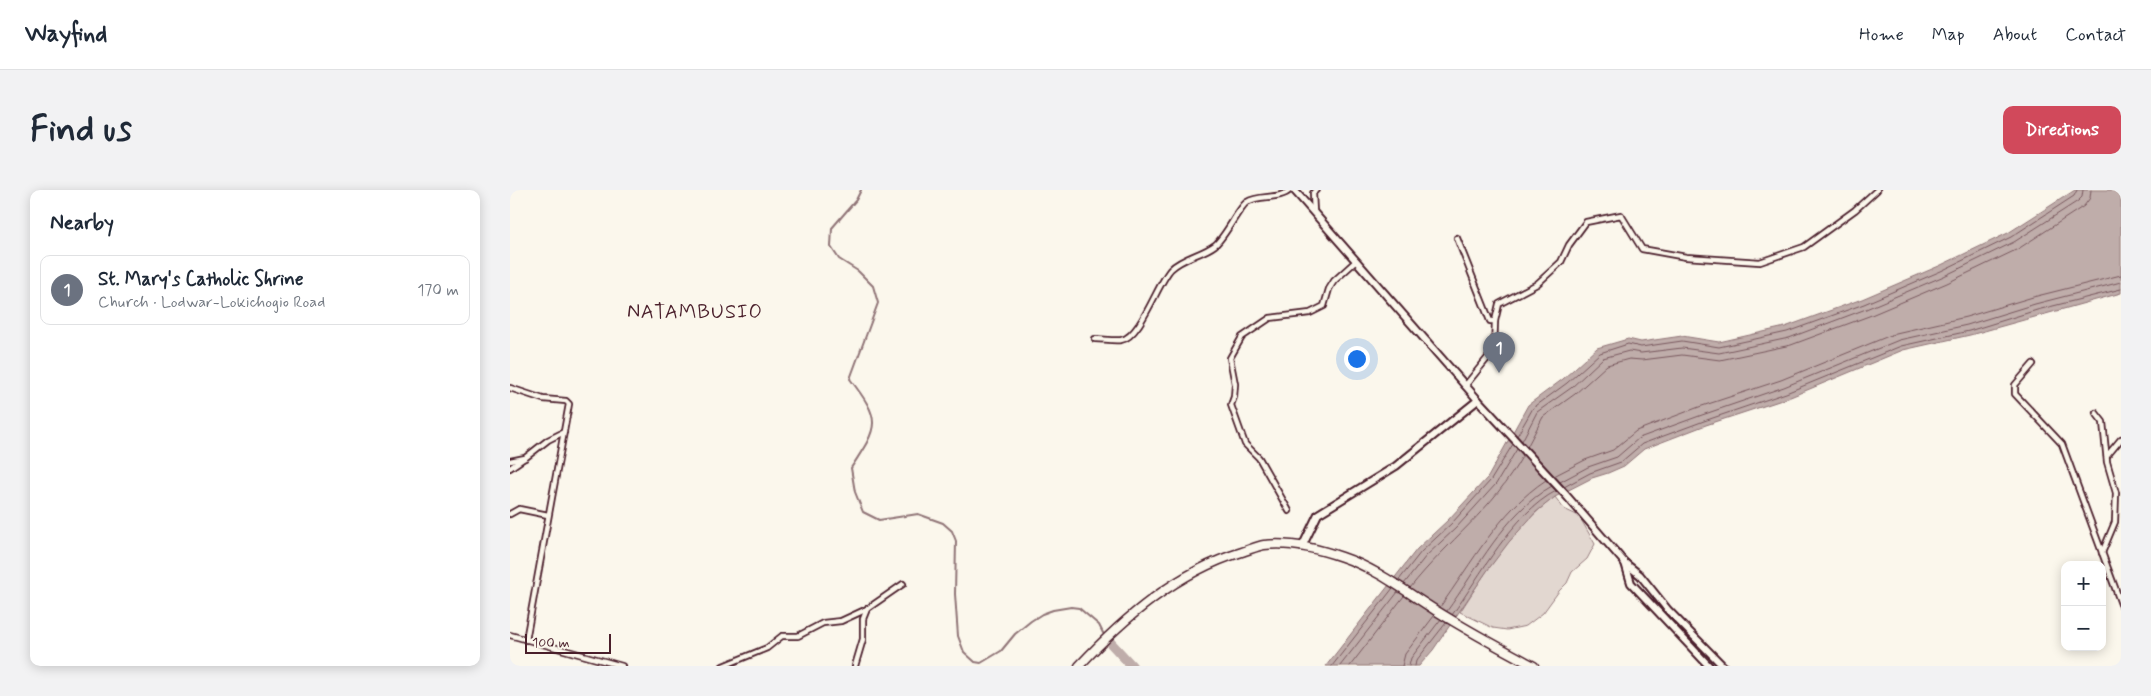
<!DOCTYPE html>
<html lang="en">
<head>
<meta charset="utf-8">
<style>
	body { margin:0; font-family:Mynerve,sans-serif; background:#f2f2f3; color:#1f2937 }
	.controls { position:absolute; right:15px; bottom:15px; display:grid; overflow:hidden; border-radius:10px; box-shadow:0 2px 12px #0003 }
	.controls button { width:45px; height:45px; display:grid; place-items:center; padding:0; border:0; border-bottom:1px solid #e0e1e3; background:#fff; color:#1f2937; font:25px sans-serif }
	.scale { position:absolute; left:15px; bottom:12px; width:86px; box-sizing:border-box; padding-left:5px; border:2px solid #4a1f2b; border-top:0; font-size:14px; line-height:18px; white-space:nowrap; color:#4a1f2b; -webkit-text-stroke:4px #fbf7ec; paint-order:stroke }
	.you { position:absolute; left:846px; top:168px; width:18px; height:18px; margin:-12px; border:4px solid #fff; border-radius:50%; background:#1a73e8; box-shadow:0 0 0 8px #1a73e833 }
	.badge { display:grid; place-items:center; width:32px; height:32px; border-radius:50%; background:#d1495b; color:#fff; font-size:16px; font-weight:700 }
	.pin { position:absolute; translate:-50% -41px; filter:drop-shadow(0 1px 2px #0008) }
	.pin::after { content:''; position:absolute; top:26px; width:18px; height:15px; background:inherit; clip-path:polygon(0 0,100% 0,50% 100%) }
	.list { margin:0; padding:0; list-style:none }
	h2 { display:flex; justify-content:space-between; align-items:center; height:65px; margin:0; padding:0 20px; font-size:21px }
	h2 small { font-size:16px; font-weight:400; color:#747a83 }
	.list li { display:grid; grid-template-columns:32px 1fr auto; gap:15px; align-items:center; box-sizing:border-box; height:70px; margin:0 10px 10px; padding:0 10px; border:1px solid #e0e1e3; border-radius:10px }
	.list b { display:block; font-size:19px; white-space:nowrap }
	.list p { margin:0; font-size:16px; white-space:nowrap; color:#747a83 }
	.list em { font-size:16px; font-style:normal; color:#747a83 }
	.map { position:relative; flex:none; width:1611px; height:476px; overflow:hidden; border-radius:10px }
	header { display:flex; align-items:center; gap:30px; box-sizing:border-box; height:70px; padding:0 25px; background:#fff; border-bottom:1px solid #e0e1e3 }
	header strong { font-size:24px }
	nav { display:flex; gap:28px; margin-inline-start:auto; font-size:18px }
	.intro { display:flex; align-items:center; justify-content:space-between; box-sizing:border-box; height:120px; padding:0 30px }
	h1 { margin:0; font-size:35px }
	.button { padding:12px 22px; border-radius:10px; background:#d1495b; color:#fff; font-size:18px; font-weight:700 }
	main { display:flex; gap:30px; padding:0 30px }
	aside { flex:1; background:#fff; border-radius:10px; box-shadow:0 2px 12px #0003 }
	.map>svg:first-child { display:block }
	.green { fill:#e2d7d0; stroke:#967b7e }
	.water { fill:#bfadaa; stroke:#907477 }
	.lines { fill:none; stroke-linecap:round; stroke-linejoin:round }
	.shore { stroke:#79585e; stroke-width:1 }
	.stream { stroke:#907477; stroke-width:2 }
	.river { stroke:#bfadaa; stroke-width:10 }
	.minor-casing { stroke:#4a1f2b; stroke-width:8 }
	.secondary-casing { stroke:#4a1f2b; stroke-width:10 }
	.trunk-casing { stroke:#4a1f2b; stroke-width:11 }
	.minor { stroke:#fbf7ec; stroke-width:4.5 }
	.secondary { stroke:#fbf7ec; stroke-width:6 }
	.trunk { stroke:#fbf7ec; stroke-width:8 }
	.labels { text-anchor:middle; stroke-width:4; stroke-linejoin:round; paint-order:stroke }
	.quarter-label { font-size:20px; letter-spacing:1px; fill:#4a1f2b; stroke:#fbf7ec }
</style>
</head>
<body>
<header>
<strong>Wayfind</strong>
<nav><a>Home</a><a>Map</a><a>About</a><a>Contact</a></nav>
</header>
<div class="intro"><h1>Find us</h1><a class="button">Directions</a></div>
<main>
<aside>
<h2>Nearby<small></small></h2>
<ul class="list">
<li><span class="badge" style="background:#6b7280">1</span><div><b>St. Mary's Catholic Shrine</b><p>Church · Lodwar-Lokichogio Road</p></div><em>170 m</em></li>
</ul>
</aside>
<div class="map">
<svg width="1611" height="476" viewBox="0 0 1611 476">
	<rect width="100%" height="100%" fill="#fbf7ec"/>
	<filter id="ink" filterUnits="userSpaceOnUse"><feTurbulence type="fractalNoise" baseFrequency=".02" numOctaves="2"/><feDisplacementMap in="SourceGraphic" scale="10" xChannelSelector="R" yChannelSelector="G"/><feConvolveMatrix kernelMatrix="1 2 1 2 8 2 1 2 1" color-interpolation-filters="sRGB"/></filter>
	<g filter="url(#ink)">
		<path class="green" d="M1045,307L1054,319L1069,326L1085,354L1077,369L1062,382L1057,393L1049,401L1033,423L1016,436L997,440L983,438L950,422C977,380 1004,337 1045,307Z"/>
		<polygon class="water" points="1565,0 1611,0 1611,103 1460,145 1393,160 1278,208 1196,235 1134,259 1114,276 1098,283 1082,288 1045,307 1026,322 999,352 977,381 923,460 909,476 816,476 907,359 938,330 978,287 1018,215 1053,189 1087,158 1118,149 1131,152 1172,146 1209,152 1275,137 1352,109 1429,76 1498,43"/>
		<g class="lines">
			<g class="shore">
				<polyline points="1007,246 1023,218 1057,193 1090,163 1118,154 1131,157 1172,151 1209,157 1277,142 1354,114 1431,81 1501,47 1564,6 1567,0"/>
				<polyline points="1012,251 1027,222 1061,198 1093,168 1119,161 1131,163 1172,158 1209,163 1279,148 1356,119 1434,86 1504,52 1568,11 1572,7 1573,0"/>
				<polyline points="1017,257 1033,227 1065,204 1097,175 1119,169 1132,170 1172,165 1210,170 1281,155 1359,126 1437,93 1508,59 1574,16 1580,8 1581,0"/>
				<polyline points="1044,286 1075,270 1103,260 1126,241 1189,217 1271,190 1386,143 1456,127 1523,107 1611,85"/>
				<polyline points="1050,292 1078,277 1107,267 1129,248 1192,225 1274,197 1389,150 1457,135 1525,114 1611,92"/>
				<polyline points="1054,297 1080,283 1111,272 1132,254 1194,231 1276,203 1391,156 1459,141 1527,120 1611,99"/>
				<polyline points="889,390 911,362 942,333 981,290 1003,254"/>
				<polyline points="894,394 916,366 946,338 986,294 1007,259"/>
				<path d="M900,398C938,350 983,320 1013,265"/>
				<path d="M930,417C962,373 989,321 1036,290"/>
				<path d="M937,421C967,380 995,322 1042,296"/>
				<path d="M942,425C971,385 1002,324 1046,301"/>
				<polyline points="822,476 883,398"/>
				<polyline points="830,476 888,402"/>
				<polyline points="840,476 894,406"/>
				<polyline points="892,476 895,464 924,426"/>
				<polyline points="899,476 901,468 931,429"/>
				<polyline points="905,476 906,471 936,433"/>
			</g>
			<path class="stream" d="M351,0L346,10L322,38L321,57L329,69L348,81L363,96L368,113L340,189C372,231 369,235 341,278L345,302L353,322L369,330L408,324L433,333L442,341L446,351L445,404L448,446L454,462L465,472L471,473L491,461L505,444L521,431L532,424L543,420L561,417L569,418L589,435L593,443"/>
			<polyline class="river" points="597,449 622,476"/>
			<g class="minor-casing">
				<g id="minor">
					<polyline points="804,22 803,3 806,0"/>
					<polyline points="947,48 980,131 985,131"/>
					<path d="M585,149C593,149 603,151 611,150C631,147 648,92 661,79C673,67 692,65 705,55C716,46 729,17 737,12C749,4 770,10 780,0"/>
					<polyline points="1523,174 1505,195 1505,204 1552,254 1611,414"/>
					<polyline points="955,196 984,160 985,131 989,114 1027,94 1051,72 1059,55 1076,32 1111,25 1132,59 1176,67 1250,72 1294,57 1345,20 1367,0"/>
					<polyline points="0,198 33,209 56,211 59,214 16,450"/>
					<polyline points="1586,223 1593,232 1597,272 1606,303 1605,332 1592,363"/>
					<polyline points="1597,266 1611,249"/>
					<polyline points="0,271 15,268 38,250 54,242"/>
					<polyline points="0,278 13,269"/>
					<polyline points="779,321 749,268 735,254 721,215 724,207 725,194 720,168 732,147 760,128 800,123 814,116 819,99 824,91 846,71"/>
					<polyline points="0,324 9,319 38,325"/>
					<polyline points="0,445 112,476"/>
					<polyline points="213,476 257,458 272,446 288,446 313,433 331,431 357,419 393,394"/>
					<polyline points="345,476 353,449 353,429 357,419"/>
				</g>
			</g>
			<g class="secondary-casing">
				<g id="secondary">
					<polyline points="784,0 968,210 1055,304 1115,373 1130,385 1158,420 1213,476"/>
					<polyline points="792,357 808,324 886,276 968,210"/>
					<polyline points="1115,373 1121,393 1199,476"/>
				</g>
			</g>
			<g class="trunk-casing">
				<path id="trunk" d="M569,476C615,427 667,382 732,362C739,360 747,356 754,355C779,352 809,359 832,367C865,378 895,401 925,420C957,440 990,458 1024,476"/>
			</g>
			<use href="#minor" class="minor"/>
			<use href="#secondary" class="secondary"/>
			<use href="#trunk" class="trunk"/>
		</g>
	</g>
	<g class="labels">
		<g class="quarter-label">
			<text x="185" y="128">NATAMBUSIO</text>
		</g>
	</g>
</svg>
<div class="controls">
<button>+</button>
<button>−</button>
</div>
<div class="scale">100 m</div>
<div class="you"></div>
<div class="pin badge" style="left:989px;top:183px;background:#6b7280">1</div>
</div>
</main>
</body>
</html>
